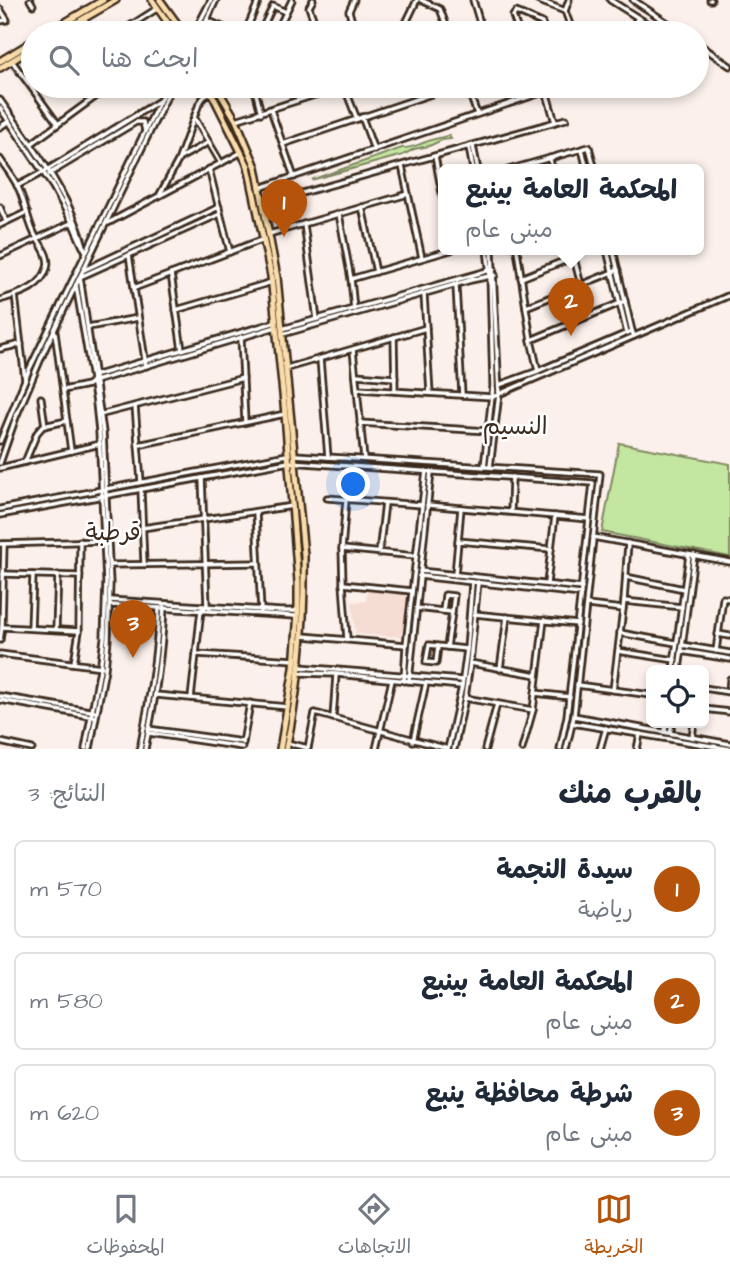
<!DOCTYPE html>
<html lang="ar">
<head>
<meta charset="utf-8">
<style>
	body { margin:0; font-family:"Architects Daughter","Playpen Sans Arabic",sans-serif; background:#f2f2f3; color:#1f2937; direction:rtl }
	.controls { position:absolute; right:21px; bottom:21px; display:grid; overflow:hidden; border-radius:10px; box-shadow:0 4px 10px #0003 }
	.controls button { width:63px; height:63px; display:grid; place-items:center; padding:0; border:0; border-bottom:2px solid #e0e1e3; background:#fff; color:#1f2937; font:35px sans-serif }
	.you { position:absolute; left:354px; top:485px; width:24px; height:24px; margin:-18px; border:5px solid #fff; border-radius:50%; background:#1a73e8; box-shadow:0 0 0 10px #1a73e833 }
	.badge { display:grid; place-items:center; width:46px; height:46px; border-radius:50%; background:#b45309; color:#fff; font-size:23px; font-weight:700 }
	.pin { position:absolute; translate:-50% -58px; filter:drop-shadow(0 2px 4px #0008) }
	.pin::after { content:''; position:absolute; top:37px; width:24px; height:21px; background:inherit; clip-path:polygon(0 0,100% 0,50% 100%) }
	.popup { position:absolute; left:438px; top:164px; width:266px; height:91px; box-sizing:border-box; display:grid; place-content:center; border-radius:10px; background:#fff; filter:drop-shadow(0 2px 5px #0005); font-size:23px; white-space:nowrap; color:#747a83 }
	.popup b { font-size:26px; color:#1f2937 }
	.popup::after { content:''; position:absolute; left:50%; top:100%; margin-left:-14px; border:14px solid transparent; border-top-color:#fff }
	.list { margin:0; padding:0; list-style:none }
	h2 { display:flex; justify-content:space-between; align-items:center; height:91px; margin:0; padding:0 28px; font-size:30px }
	h2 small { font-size:23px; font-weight:400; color:#747a83 }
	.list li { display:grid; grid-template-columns:46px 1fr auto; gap:21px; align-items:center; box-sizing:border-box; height:98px; margin:0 14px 14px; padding:0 14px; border:2px solid #e0e1e3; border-radius:10px }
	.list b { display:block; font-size:26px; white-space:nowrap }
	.list p { margin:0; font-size:23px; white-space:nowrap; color:#747a83 }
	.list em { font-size:23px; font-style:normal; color:#747a83 }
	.icon { flex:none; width:38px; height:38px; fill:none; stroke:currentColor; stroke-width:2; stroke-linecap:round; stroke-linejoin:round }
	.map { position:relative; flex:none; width:730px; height:749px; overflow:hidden; direction:ltr }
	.search { position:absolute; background:#fff; box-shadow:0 4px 10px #0003; left:21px; right:21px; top:21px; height:77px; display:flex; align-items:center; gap:18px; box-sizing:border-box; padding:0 24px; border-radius:38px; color:#747a83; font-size:26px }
	.sheet { height:427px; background:#fff }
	nav { display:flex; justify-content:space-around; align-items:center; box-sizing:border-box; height:98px; border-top:2px solid #e0e1e3; background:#fff; font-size:19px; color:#747a83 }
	nav a { display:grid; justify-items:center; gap:4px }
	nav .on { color:#b45309 }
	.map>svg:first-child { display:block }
	.built { fill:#f6ddd4 }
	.green { fill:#c3e7a1; stroke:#7f8860; stroke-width:2 }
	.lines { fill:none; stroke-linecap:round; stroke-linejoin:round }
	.minor-casing { stroke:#3b2a1e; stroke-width:9 }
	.major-casing { stroke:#3b2a1e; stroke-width:10 }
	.minor { stroke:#fff; stroke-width:3.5 }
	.major { stroke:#faddab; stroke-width:5 }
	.labels { text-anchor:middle; stroke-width:5; stroke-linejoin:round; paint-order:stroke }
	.neighbourhood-label { font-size:24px; fill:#3b2a1e; stroke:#fff }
</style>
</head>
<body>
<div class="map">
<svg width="730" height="749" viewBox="0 0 730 749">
	<rect width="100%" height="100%" fill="#fbf0eb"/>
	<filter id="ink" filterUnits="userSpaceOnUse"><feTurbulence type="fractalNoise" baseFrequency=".0143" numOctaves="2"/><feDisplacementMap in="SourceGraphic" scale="14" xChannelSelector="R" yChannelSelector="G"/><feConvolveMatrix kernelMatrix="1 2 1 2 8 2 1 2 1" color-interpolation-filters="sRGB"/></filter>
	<g filter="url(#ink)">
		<polygon class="built" points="367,588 410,593 408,604 410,605 407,635 404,637 365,635 355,633 352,602 366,601"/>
		<g class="green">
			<path d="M449,135L451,139L442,140L429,146L414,149L403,155L311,180L402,148C412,148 417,145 426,142C433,138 441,139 449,135Z"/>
			<polygon points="619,443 730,464 730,557 602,532"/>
		</g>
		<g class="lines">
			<g class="minor-casing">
				<g id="minor">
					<polyline points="30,0 33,5"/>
					<polyline points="313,0 309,7 318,33"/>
					<polyline points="354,0 349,11 355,33"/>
					<polyline points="421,0 440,9 449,33"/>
					<polyline points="473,0 483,33"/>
					<polyline points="537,0 565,11 573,33"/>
					<polyline points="610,0 662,33"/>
					<polyline points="633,0 683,33"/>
					<polyline points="710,0 711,0"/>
					<polyline points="0,9 7,20 0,21"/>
					<polyline points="565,11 569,0"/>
					<polyline points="207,20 236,33"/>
					<polyline points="119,33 158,8"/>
					<polyline points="194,33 211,0"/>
					<polyline points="201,33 216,0"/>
					<polyline points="245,33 259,0"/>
					<polyline points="260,33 273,6 286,12"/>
					<polyline points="276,33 292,0"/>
					<polyline points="386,33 404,27 417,0"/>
					<polyline points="519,33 513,16 516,12 542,23 543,27 523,33"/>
					<polyline points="628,33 638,18"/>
					<polyline points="697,43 730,66"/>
					<polyline points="12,61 58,124"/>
					<polyline points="254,86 261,113"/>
					<polyline points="344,86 357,119"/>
					<polyline points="427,86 430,94"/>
					<polyline points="467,86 477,114"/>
					<polyline points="546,91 555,122"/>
					<path d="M0,100C32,146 71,195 85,250"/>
					<polyline points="0,108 53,187 71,220 83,247"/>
					<polyline points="271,110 294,177"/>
					<polyline points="194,117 221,163"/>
					<polyline points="362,117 374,150"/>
					<polyline points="236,120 343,86"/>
					<polyline points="0,127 9,121"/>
					<polyline points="31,144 110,86"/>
					<polyline points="283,144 455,86"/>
					<polyline points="473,146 478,170"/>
					<polyline points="469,147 473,170"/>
					<polyline points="582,149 587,170"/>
					<polyline points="435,156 443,199"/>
					<polyline points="180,158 209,142"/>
					<polyline points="550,158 552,170"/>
					<path d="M0,159C6,168 13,177 18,187C25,201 27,218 34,233C39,244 51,255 47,268C41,289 18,294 0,300"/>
					<polyline points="402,166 422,258"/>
					<polyline points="209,169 230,252"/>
					<polyline points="508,170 589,147 595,170"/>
					<polyline points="49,174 136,122 143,122 145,131"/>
					<polyline points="278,183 276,187 278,194 287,198"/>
					<polyline points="17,186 47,170 159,101"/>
					<polyline points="260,188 561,86"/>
					<polyline points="160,194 178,161 199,104 203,98 210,92"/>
					<polyline points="263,204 566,119"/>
					<polyline points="0,207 6,221"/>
					<polyline points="362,207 376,272"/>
					<polyline points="339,214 351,279 354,309"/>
					<polyline points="108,223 240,153"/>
					<polyline points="304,224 317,319"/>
					<polyline points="0,225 27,212"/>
					<polyline points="269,234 408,194"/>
					<polyline points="517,250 531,340 538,371"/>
					<polyline points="572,250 581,285"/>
					<polyline points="607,250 627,333"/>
					<polyline points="613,250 632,331"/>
					<polyline points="129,255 134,288"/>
					<polyline points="0,256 71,223"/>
					<polyline points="84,270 219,207"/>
					<polyline points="171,274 182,350"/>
					<polyline points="521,278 574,257"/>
					<polyline points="351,279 451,250"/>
					<polyline points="76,285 96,403 99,432 106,582 104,638 100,669 85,749"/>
					<polyline points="456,286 462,395"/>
					<polyline points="424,294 430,393"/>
					<polyline points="15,295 25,380"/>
					<polyline points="526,307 618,270"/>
					<polyline points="176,310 272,282"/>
					<polyline points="88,327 138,318"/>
					<polyline points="282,329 494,269"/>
					<polyline points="55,332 71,451"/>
					<polyline points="283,334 471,280 495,275"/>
					<polyline points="241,337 245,422"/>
					<polyline points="394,337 395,391"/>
					<polyline points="531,340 625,301"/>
					<polyline points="0,349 21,344"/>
					<polyline points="353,350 364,459"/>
					<polyline points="320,359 328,457"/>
					<polyline points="146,366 134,288 264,239"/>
					<polyline points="287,368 426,328"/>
					<polyline points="97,375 276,322"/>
					<polyline points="356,375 395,378"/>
					<polyline points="499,385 538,371 632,331 634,336"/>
					<polyline points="357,389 493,397 499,394 492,250"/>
					<polyline points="63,390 88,385 92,382 276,327"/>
					<polyline points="41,398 45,426"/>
					<polyline points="135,406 141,482"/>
					<polyline points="99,415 243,378"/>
					<polyline points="360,423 488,431"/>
					<polyline points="0,441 29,370 167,86"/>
					<polyline points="138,445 285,414"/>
					<polyline points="295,455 600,474 574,716 566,749"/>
					<polyline points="25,462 37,433 43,426 67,421"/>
					<polyline points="0,463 16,417 45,349 172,86"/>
					<polyline points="484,467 493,386 490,275 487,250"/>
					<polyline points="490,467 499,394 730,295"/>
					<polyline points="0,468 100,444"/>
					<polyline points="141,489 144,564"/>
					<polyline points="327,498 422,505"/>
					<polyline points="346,500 342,549 343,584 347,639"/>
					<polyline points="427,505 589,519"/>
					<polyline points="0,509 287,455"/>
					<polyline points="256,512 261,611"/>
					<polyline points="511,512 512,477"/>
					<polyline points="0,515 289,462 593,483 567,716 560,749"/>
					<polyline points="142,528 293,506"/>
					<polyline points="593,537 730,562"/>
					<polyline points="458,541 551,549"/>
					<polyline points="0,544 104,541"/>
					<polyline points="342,549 416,556"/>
					<polyline points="379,553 385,503"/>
					<polyline points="110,565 258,563"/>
					<polyline points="420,571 582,588"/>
					<polyline points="3,574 80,576"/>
					<polyline points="455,575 461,508"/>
					<polyline points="419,576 581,594"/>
					<polyline points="626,577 684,589"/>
					<polyline points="547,583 555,516"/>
					<polyline points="343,584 412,591"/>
					<polyline points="110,600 281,611 295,611 297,609"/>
					<polyline points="624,601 682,607"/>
					<polyline points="110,605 295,616 298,619"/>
					<polyline points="587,605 623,609"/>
					<polyline points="416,608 452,612 447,647 429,645 426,662 436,663 438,646"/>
					<polyline points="443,611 445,595 454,596 452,612"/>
					<polyline points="474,614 578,624"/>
					<polyline points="2,627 79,631"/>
					<polyline points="31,628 33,575"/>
					<polyline points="56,629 58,575"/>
					<polyline points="620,633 676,643"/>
					<polyline points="718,634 730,636"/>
					<polyline points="303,636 406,645"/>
					<polyline points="0,640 2,627 4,544"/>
					<polyline points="682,645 730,653"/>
					<polyline points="447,647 466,649"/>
					<polyline points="618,651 675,660"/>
					<polyline points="681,651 730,659"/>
					<polyline points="716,651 723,598 730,599"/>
					<polyline points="0,654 102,667"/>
					<polyline points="196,654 295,660"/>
					<polyline points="74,663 79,631 80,541"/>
					<polyline points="470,663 537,675"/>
					<polyline points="300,667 462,680"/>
					<polyline points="500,669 507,617"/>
					<polyline points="673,670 689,555"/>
					<polyline points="679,670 694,555"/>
					<polyline points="299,673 336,674 461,686"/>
					<polyline points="404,681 406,645 426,471"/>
					<polyline points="409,681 431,472"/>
					<polyline points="577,685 651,695"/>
					<polyline points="704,688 729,692 730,679"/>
					<polyline points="613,690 624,601 628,543"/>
					<polyline points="535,693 570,697"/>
					<polyline points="156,695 288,707"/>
					<polyline points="0,696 96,712"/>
					<polyline points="191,698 201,610 207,606 202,478"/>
					<polyline points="465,698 533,710"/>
					<polyline points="0,700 95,717"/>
					<polyline points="704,709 730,712"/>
					<polyline points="574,716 730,744"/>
					<polyline points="333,718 336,675"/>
					<polyline points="572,723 730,749"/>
					<polyline points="148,729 243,742"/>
					<polyline points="665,732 666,723"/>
					<polyline points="149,733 242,747"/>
					<polyline points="670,733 672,723"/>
					<polyline points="692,737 694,723"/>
					<polyline points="413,741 426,683"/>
					<polyline points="0,742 32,749"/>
					<polyline points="243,743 250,703"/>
					<polyline points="287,743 308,748"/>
					<polyline points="308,748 315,713 448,749"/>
					<polyline points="90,749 105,669 108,640 110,583 103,432 80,277 220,214"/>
					<path d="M140,749C149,702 157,656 159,608"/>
					<path d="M145,749C155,701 162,654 164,606"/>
					<polyline points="376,749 392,680"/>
					<polyline points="448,749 462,686 467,649 472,582"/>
					<polyline points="454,749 465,698 470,663 478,582"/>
					<polyline points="485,749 497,704"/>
					<polyline points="522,749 533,710 544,620"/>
					<polyline points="600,749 606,728"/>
					<polyline points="637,749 640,734"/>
				</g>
			</g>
			<g class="major-casing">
				<g id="major">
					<polyline points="152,0 175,33"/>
					<polyline points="160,0 184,33"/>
					<polyline points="47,33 103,0"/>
					<polyline points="59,33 116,0"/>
					<polyline points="0,61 33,41"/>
					<polyline points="0,68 33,48"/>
					<polyline points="208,86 248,166 271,276 285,414 298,582 298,611 294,668 280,749"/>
					<path d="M216,86L236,120L256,167L277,277L304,555C305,620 300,685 286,749"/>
				</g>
			</g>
			<use href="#minor" class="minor"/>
			<use href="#major" class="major"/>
		</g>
	</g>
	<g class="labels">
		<g class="neighbourhood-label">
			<text x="515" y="434">النسيم</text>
			<text x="113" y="540">قرطبة</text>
		</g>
	</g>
</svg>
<div class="controls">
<button><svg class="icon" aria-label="locate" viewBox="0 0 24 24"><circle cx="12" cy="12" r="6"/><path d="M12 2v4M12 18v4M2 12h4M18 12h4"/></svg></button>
</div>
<div class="you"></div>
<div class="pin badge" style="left:284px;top:237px">1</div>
<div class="pin badge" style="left:571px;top:336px">2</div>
<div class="popup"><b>المحكمة العامة بينبع</b>مبنى عام</div>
<div class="pin badge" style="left:133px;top:658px">3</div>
<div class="search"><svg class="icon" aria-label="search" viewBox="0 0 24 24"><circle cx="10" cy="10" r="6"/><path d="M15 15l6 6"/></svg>ابحث هنا</div>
</div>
<section class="sheet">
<h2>بالقرب منك<small>النتائج: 3</small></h2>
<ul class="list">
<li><span class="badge">1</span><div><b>سيدة النجمة</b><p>رياضة</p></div><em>570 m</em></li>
<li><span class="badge">2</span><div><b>المحكمة العامة بينبع</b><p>مبنى عام</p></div><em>580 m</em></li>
<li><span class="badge">3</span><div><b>شرطة محافظة ينبع</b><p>مبنى عام</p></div><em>620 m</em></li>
</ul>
</section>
<nav>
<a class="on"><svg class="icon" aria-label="map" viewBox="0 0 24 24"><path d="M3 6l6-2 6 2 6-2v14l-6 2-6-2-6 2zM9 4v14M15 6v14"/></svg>الخريطة</a>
<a><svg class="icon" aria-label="directions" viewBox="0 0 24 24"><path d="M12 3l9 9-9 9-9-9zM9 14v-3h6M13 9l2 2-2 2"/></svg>الاتجاهات</a>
<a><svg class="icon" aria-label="saved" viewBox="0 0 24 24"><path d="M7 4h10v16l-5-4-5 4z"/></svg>المحفوظات</a>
</nav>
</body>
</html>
